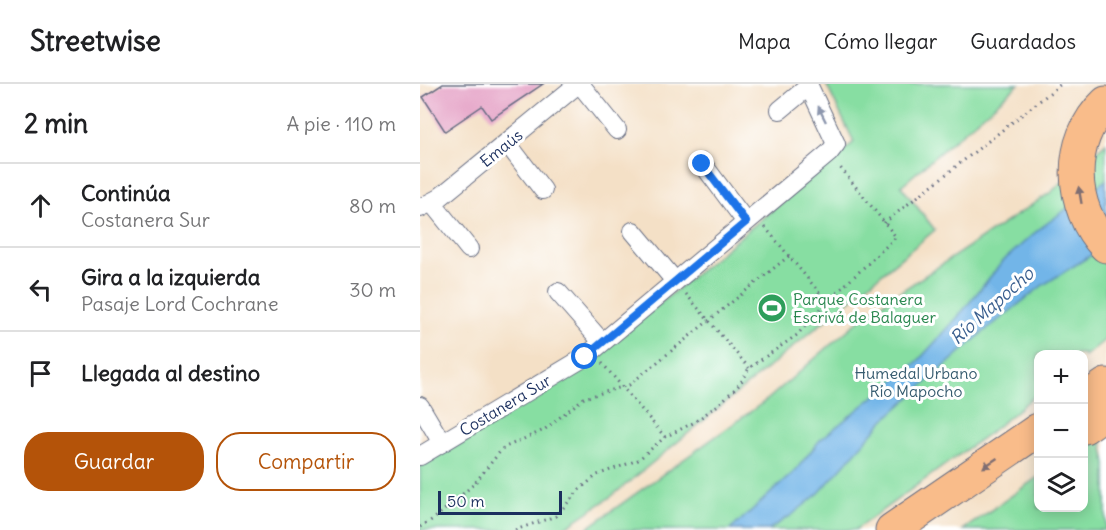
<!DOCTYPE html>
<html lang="es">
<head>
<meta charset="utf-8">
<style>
	body { margin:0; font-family:Delius,sans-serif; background:#f2f2f2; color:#202124 }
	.controls { position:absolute; right:18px; bottom:18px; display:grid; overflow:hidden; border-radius:12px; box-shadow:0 3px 15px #0003 }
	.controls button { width:54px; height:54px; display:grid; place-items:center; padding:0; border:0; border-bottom:2px solid #e0e0e0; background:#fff; color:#202124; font:30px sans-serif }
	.scale { position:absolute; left:18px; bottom:15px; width:124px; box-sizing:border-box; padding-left:6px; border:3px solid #1b2f5e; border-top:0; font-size:16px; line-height:21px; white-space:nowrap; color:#1b2f5e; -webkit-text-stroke:4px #fff; paint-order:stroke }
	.stop { position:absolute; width:18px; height:18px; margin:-14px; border:4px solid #1a73e8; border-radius:50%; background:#fff }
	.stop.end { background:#1a73e8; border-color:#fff; box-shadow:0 2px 6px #0008 }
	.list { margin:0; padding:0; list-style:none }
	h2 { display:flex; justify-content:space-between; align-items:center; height:78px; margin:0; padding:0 24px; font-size:26px }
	h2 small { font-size:20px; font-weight:400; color:#757577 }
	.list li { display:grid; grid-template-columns:39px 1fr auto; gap:18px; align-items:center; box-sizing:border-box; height:84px; padding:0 24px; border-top:2px solid #e0e0e0 }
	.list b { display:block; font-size:22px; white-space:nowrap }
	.list p { margin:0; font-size:20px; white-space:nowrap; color:#757577 }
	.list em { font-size:20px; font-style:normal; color:#757577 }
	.actions { display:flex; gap:12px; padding:18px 24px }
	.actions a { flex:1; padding:14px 0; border:2px solid #b45309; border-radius:24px; text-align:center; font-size:21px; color:#b45309 }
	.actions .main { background:#b45309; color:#fff }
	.icon { flex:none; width:33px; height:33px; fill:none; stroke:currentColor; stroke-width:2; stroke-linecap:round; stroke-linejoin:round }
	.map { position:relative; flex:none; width:686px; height:446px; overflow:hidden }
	header { display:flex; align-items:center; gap:36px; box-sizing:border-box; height:84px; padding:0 30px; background:#fff; border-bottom:2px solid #e0e0e0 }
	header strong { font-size:28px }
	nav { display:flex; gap:33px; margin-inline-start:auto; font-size:21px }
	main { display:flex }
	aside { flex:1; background:#fff }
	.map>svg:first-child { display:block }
	.green { fill:#87dea2; stroke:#518680; stroke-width:1.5 }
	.water { fill:#72b5e8; stroke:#4672a3; stroke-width:1.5 }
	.building { fill:#e5a2c6 }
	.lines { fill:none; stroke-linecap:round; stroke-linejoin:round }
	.street-casing { stroke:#676d82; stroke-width:20 }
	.highway-casing { stroke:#676d82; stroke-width:35 }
	.path { stroke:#676d82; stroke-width:3; stroke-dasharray:1.5 4.5; stroke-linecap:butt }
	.street { stroke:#fff; stroke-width:18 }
	.highway { stroke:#f9bc8a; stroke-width:33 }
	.oneway { fill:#8d97ae }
	.oneway2 { fill:#7f6e72 }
	.route { stroke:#1a73e8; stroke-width:8 }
	.labels { text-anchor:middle; stroke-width:6; stroke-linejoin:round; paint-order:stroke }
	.street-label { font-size:16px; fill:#1b2f5e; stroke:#fff }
	.leisure-label { font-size:16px; fill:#27864d; stroke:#fff; text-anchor:start }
	.park-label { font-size:16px; fill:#365b6f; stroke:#fff }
	.water-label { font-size:18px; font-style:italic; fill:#395e8e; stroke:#fff }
</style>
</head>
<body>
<header>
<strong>Streetwise</strong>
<nav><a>Mapa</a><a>Cómo llegar</a><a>Guardados</a></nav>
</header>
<main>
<aside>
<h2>2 min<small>A pie · 110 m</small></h2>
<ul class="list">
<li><svg class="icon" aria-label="ahead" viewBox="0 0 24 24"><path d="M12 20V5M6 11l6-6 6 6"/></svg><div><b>Continúa</b><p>Costanera Sur</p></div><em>80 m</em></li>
<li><svg class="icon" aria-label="left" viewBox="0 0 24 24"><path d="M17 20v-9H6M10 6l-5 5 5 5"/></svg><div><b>Gira a la izquierda</b><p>Pasaje Lord Cochrane</p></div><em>30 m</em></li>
<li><svg class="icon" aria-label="arrive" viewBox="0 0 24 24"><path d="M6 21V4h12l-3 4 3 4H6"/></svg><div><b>Llegada al destino</b></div></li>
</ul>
<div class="actions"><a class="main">Guardar</a><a>Compartir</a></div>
</aside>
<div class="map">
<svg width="686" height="446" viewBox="0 0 686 446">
	<rect width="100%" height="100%" fill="#fff"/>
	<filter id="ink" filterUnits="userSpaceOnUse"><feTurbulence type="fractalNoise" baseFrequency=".0167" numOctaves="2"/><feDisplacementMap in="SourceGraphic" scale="12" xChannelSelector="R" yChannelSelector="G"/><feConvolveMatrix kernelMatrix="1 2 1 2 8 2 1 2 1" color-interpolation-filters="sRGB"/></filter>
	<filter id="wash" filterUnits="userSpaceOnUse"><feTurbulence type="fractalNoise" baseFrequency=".008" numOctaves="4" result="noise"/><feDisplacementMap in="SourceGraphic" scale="24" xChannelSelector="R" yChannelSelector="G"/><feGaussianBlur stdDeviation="1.35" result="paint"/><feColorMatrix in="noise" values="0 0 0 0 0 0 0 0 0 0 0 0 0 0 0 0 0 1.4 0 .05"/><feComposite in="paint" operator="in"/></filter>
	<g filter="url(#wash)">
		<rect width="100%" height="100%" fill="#f4e0c6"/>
		<g class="green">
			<polygon points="406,0 599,0 481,102 515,146 192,412 141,446 0,446 0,383 177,272 434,58"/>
			<polygon points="686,59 686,255 664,273 664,270 618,270 618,309 572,347 435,446 165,446 348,315 445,231 630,109"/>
			<polygon points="680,349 686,380 686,446 543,446 618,393 618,424 664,424 664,361"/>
		</g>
		<polygon class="water" points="686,96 686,162 623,201 561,250 464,336 399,409 372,431 348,446 310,446 375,387 400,356 498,277 537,234 583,177 618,146"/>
		<g id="blocks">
			<polygon class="building" points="23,0 123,0 71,35 62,22 25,47 3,13"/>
		</g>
	</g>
	<g filter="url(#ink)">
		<use href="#blocks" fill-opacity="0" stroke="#676d82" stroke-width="1.5"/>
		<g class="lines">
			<g class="street-casing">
				<g id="street">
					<polyline points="160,0 197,46"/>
					<polyline points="360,26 389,2"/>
					<polyline points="87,59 123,106"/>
					<polyline points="282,79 326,138"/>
					<polyline points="12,119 49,165"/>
					<polyline points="0,124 19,114 158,0"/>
					<polyline points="213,147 255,197"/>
					<polyline points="138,208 182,258"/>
					<polyline points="0,322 22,359"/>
					<polyline points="0,372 165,273 409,69 416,60 388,0"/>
				</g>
			</g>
			<g class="highway-casing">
				<g id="highway">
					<path d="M686,19C646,56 649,124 686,162"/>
					<polyline points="664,316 686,301"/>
					<polyline points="664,343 686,328"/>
					<polyline points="472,446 618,346"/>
				</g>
			</g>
			<g class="path">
				<polyline points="464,139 641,0"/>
				<polyline points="345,143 407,218"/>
				<polyline points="266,210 329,284"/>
				<polyline points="182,279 245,353"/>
				<polyline points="0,443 15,434 54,400 83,364 124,346 164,314 209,301 369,172"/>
				<polyline points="95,446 136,432 159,406 177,391 218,376 245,353 273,339 298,321 320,300 329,284 377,251 407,218 476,153 419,82"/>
			</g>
			<use href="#street" class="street"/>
			<use href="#highway" class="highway"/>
		</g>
		<defs><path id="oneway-solid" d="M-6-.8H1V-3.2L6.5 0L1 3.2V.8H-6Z" transform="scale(1.5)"/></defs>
		<use class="oneway" href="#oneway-solid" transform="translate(402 30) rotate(-116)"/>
		<g class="oneway2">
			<use href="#oneway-solid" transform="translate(660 111) rotate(-100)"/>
			<use href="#oneway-solid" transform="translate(570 379) rotate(146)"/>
		</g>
	</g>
	<g class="lines" filter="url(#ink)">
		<polyline class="route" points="165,273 326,138 282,80"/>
	</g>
	<defs>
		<g id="stadium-disc" transform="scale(1.5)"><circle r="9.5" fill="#2e9e5b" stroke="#fff"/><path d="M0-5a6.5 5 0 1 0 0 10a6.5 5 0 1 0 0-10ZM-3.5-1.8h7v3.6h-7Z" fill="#fff"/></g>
	</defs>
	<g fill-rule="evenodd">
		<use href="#stadium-disc" x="352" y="224"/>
	</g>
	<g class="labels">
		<g class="street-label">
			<text transform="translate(81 64) rotate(-39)" y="6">Emaús</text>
			<text transform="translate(85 321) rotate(-31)" y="6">Costanera Sur</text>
		</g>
		<g class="leisure-label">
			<text x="373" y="221">Parque Costanera<tspan x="373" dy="18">Escrivá de Balaguer</tspan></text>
		</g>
		<g class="park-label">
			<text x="496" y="295">Humedal Urbano<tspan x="496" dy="18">Río Mapocho</tspan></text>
		</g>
		<g class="water-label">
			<text transform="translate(572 222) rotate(-42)" y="6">Río Mapocho</text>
		</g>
	</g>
</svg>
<div class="controls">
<button>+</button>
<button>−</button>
<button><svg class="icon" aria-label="layers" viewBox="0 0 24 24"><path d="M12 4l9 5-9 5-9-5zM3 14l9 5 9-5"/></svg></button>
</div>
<div class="scale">50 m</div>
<div class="stop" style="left:165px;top:273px"></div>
<div class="stop end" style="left:282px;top:80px"></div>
</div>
</main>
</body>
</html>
